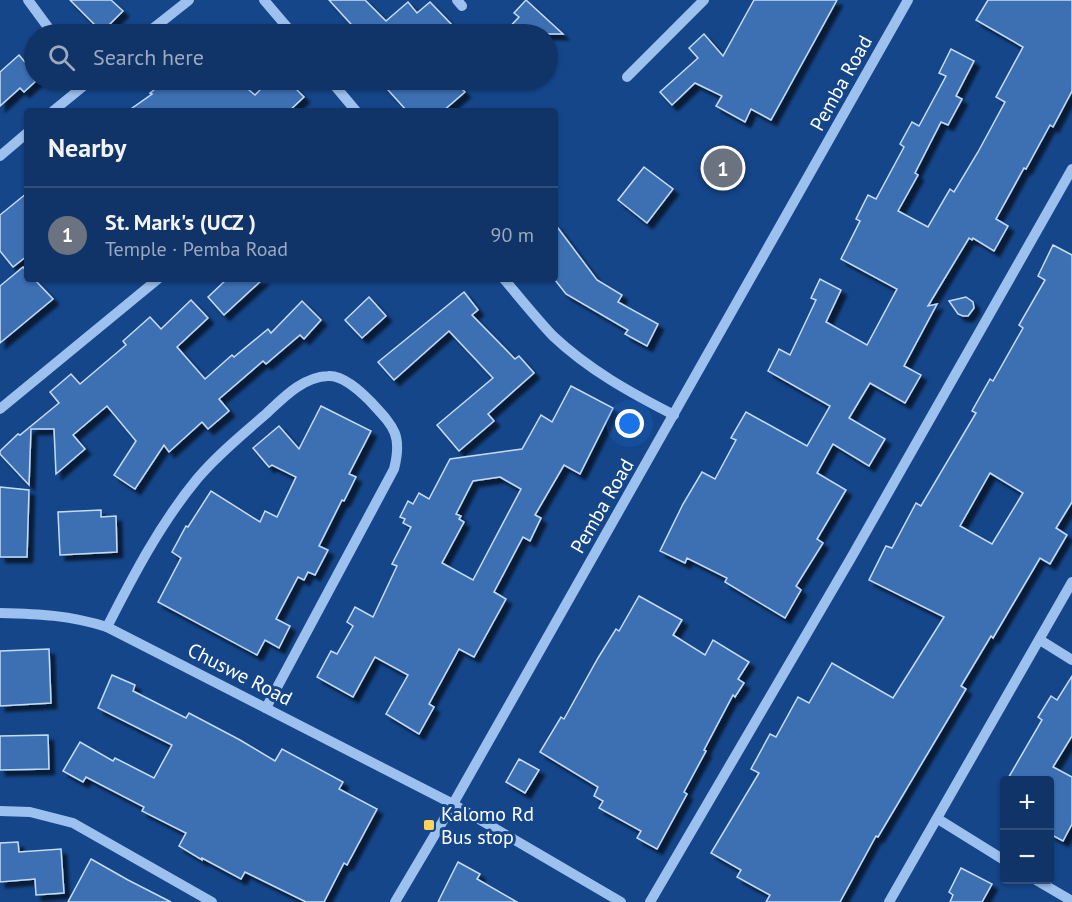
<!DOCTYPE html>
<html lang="en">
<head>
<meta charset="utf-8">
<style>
	body { margin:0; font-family:"PT Sans",sans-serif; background:#1e3f71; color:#f1f3f6 }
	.controls { position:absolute; right:18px; bottom:18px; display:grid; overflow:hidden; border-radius:6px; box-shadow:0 2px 4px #0004 }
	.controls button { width:54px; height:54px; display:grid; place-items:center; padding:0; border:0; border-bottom:2px solid #304f7c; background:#103468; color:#f1f3f6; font:30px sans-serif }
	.you { position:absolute; left:630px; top:424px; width:21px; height:21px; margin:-15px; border:4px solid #fff; border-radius:50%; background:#1a73e8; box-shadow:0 0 0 9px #1a73e833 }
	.badge { display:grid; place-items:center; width:39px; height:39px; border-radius:50%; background:#95b2f1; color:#fff; font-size:20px; font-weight:700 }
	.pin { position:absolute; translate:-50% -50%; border:3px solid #fff; box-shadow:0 2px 6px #0006 }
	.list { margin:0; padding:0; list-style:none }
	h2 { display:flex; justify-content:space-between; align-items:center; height:78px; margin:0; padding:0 24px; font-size:26px }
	h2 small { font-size:20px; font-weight:400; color:#9caac0 }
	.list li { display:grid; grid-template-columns:39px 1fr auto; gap:18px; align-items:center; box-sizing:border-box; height:96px; padding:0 24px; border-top:2px solid #304f7c }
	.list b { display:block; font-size:22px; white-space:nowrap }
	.list p { margin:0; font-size:20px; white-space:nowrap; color:#9caac0 }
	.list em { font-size:20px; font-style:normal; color:#9caac0 }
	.icon { flex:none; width:33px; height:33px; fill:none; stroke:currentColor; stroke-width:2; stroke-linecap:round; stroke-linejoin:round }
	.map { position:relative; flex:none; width:1072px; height:902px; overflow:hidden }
	.search { position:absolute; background:#103468; box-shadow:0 2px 4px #0004; left:24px; top:24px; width:534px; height:66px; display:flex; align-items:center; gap:15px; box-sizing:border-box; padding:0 21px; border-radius:33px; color:#9caac0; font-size:22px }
	.panel { position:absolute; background:#103468; box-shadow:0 2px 4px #0004; left:24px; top:108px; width:534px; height:174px; border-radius:6px }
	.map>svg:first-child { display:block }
	.building { fill:#3d70b3; stroke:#c4dcfb; stroke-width:1.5; fill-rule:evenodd; filter:url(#shadow) }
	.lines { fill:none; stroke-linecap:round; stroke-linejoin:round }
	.minor { stroke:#9dc1ef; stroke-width:10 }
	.poi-dot { fill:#ffd35b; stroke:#15468a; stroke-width:2 }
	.labels { text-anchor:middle; stroke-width:6; stroke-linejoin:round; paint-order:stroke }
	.street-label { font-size:20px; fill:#fff; stroke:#15468a }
	.poi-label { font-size:20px; fill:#fff; stroke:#15468a; text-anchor:start }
</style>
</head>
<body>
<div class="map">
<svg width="1072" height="902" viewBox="0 0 1072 902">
	<defs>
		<filter id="shadow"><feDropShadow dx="5.5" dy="5.5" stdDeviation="1.5" flood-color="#0009"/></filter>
	</defs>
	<rect width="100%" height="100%" fill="#15468a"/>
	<g class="building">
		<polygon points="70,0 111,0 123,11 102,32"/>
		<polygon points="329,0 365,0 386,21 408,2 417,13 430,2 453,26 444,34 360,34"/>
		<polygon points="526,0 563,34 503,34 519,17 514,13"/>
		<polygon points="754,0 837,0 771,120 751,109 745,122 716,106 722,96 695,83 672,105 660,92 698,58 689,48 704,34 723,56"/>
		<polygon points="988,0 1072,0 1072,91 1053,127 1050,125 1026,169 1024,168 996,219 1008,226 994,251 973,238 972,240 969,238 928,306 937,304 904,366 921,375 905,403 870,383 849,418 885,439 869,466 833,444 817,473 846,490 817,539 823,543 796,586 801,590 785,618 725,582 727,578 687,558 685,563 660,551 683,504 702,472 715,479 736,440 731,438 746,412 807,446 830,406 768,371 779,349 790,355 816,300 811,298 820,279 841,290 826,322 867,345 897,289 841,259 860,221 856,219 868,195 876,199 904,147 900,144 912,122 919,126 946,76 939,73 951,49 974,61 956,96 962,99 948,125 941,122 915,173 918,175 898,211 928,227 950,189 954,192 978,152 1005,102 996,97 1023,47 976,20"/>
		<polygon points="19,55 34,73 34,80 37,80 24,92 20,88 0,106 0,72"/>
		<polygon points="167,80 237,80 255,95 270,80 287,80 304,97 289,111 128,111 152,94 150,93"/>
		<polygon points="379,80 453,80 465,92 443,111 407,111"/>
		<polygon points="644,167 673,189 647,223 618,200"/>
		<polygon points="27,193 27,256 13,267 0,251 0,215"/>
		<polygon points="555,224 597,280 622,295 618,302 658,324 647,346 625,334 628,330 566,294 555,280"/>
		<path d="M1053,245L1072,255V502L1056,528L1067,535L1050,564L1040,558L993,638L991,636L961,686L966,689L878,837L876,836L840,902H766L770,895L737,877L741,870L711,853L759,773L751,769L770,734L776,737L798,697L809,703L832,663L893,698L944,617L869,580L886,546L892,548L916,503L921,506L976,413L972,411L990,379L993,381L1023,328L1019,325L1045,280L1038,276ZM990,473L1023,493L992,544L960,526Z"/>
		<polygon points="23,267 27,272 27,279 34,279 53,299 0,343 0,286"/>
		<polygon points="227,279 263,279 224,315 208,297"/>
		<polygon points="464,292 478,310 472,315 515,359 519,356 534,373 488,414 494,421 459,451 437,425 493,378 449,331 394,380 378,362"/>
		<polygon points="369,297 386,316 362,338 345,320"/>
		<polygon points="966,297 973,302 974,308 968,316 963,316 958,314 949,301"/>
		<polygon points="191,300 208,318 177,347 205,379 232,355 234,357 268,329 271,333 302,301 321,320 304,339 300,335 266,364 263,361 219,399 229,411 208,429 202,422 169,452 164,445 135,489 114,475 136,441 107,406 73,435 85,449 56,474 54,429 31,429 29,485 0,454 0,451 18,434 20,435 59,403 50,392 71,374 80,384 126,345 123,341 150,317 161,329"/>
		<path d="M571,386L613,408L580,474L564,465L535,515L541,518L530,541L523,537L494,592L506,599L474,657L459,649L429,704L434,707L419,734L386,714L408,675L375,657L353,697L317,677L331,651L337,654L353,626L347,622L355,607L373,617L397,566L392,564L411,527L403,523L405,519L400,517L408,501L413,504L419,493L429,499L450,459L522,449L541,415L552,422ZM500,477L521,489L473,580L442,563L464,522L459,519L461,516L456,514L473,481Z"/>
		<polygon points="321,406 371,431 349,474 356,477 344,501 342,500 319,546 328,550 315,575 308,572 304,580 298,577 276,619 290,626 279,648 265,640 257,655 158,602 181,558 172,552 186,526 188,527 211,491 260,522 265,511 277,517 296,477 272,465 269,467 253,448 279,426 299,449"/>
		<polygon points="0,487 29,490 27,557 0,557"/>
		<polygon points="101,510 101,517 116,516 117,552 60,555 58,512"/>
		<polygon points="639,596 682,620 673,635 705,655 713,640 749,662 738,679 744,683 735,697 733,695 704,750 706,751 684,792 687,794 657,849 637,838 641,831 599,808 603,801 594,796 598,787 540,752 561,717 564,719 598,658 616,629 619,631"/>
		<polygon points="49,649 51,703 0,706 0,651"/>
		<polygon points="112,675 135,685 133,691 186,718 189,713 240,740 275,761 282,749 343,782 339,789 377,809 347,865 344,863 324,902 306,902 245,872 241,879 202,858 202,860 179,846 186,833 142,811 144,807 86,777 83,782 63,771 80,742 113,761 115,758 154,778 172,745 98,708"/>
		<polygon points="1072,676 1072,736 1053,767 1072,777 1072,824 1063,841 1050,834 1050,780 1007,780 1042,720 1038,717 1051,696 1057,700"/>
		<polygon points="48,735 49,769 0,770 0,736"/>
		<polygon points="519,759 539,770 525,793 506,782"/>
		<polygon points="18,842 19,852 61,849 64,893 36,895 35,879 0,882 0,843"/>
		<polygon points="91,859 128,880 171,902 68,902"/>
		<polygon points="458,862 480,874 477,879 517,902 438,902"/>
		<polygon points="961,868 992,884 982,902 950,902 953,895 949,892"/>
	</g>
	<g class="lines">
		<g class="minor">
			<polyline points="28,0 53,34"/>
			<polyline points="264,0 293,34"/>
			<polyline points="457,0 462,6"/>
			<polyline points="146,34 189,0"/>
			<polyline points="627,77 704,0"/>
			<polyline points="330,80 356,111"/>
			<polyline points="53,111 91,80"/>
			<polyline points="0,156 27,133"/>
			<path d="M504,279C520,298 536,318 553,336C589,370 631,393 674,415"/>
			<polyline points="0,409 158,279"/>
			<path d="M0,613C39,614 69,615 107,627L453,804L621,902"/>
			<path d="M107,627C133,576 160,524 197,479C217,455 243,434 267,413C284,397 303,377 328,376C343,375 360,391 370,401C393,426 403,434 394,469L266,708"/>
			<polyline points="1040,640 1072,660"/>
			<polyline points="0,811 30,812 73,823 212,902"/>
			<polyline points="938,819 1004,860"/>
			<polyline points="1036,880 1072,901"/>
			<polyline points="395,902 453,804 908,0"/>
			<polyline points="650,902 851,558 1072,169"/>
			<polyline points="889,902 1072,582"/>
		</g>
	</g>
	<rect class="poi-dot" x="423" y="819" width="12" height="12" rx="3"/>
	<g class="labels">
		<g class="street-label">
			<text transform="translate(841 83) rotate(-61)" y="7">Pemba Road</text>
			<text transform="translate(602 506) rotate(-60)" y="7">Pemba Road</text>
			<text transform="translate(240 674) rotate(27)" y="7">Chuswe Road</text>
		</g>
		<g class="poi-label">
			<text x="441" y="821">Kalomo Rd<tspan x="441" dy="23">Bus stop</tspan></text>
		</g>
	</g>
</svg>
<div class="controls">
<button>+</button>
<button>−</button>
</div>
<div class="you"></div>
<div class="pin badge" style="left:723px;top:168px;background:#6b7280">1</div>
<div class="search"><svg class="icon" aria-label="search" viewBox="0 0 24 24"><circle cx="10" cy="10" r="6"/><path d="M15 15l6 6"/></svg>Search here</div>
<section class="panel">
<h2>Nearby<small></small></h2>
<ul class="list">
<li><span class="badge" style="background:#6b7280">1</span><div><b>St. Mark's (UCZ )</b><p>Temple · Pemba Road</p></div><em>90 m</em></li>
</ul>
</section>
</div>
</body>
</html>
